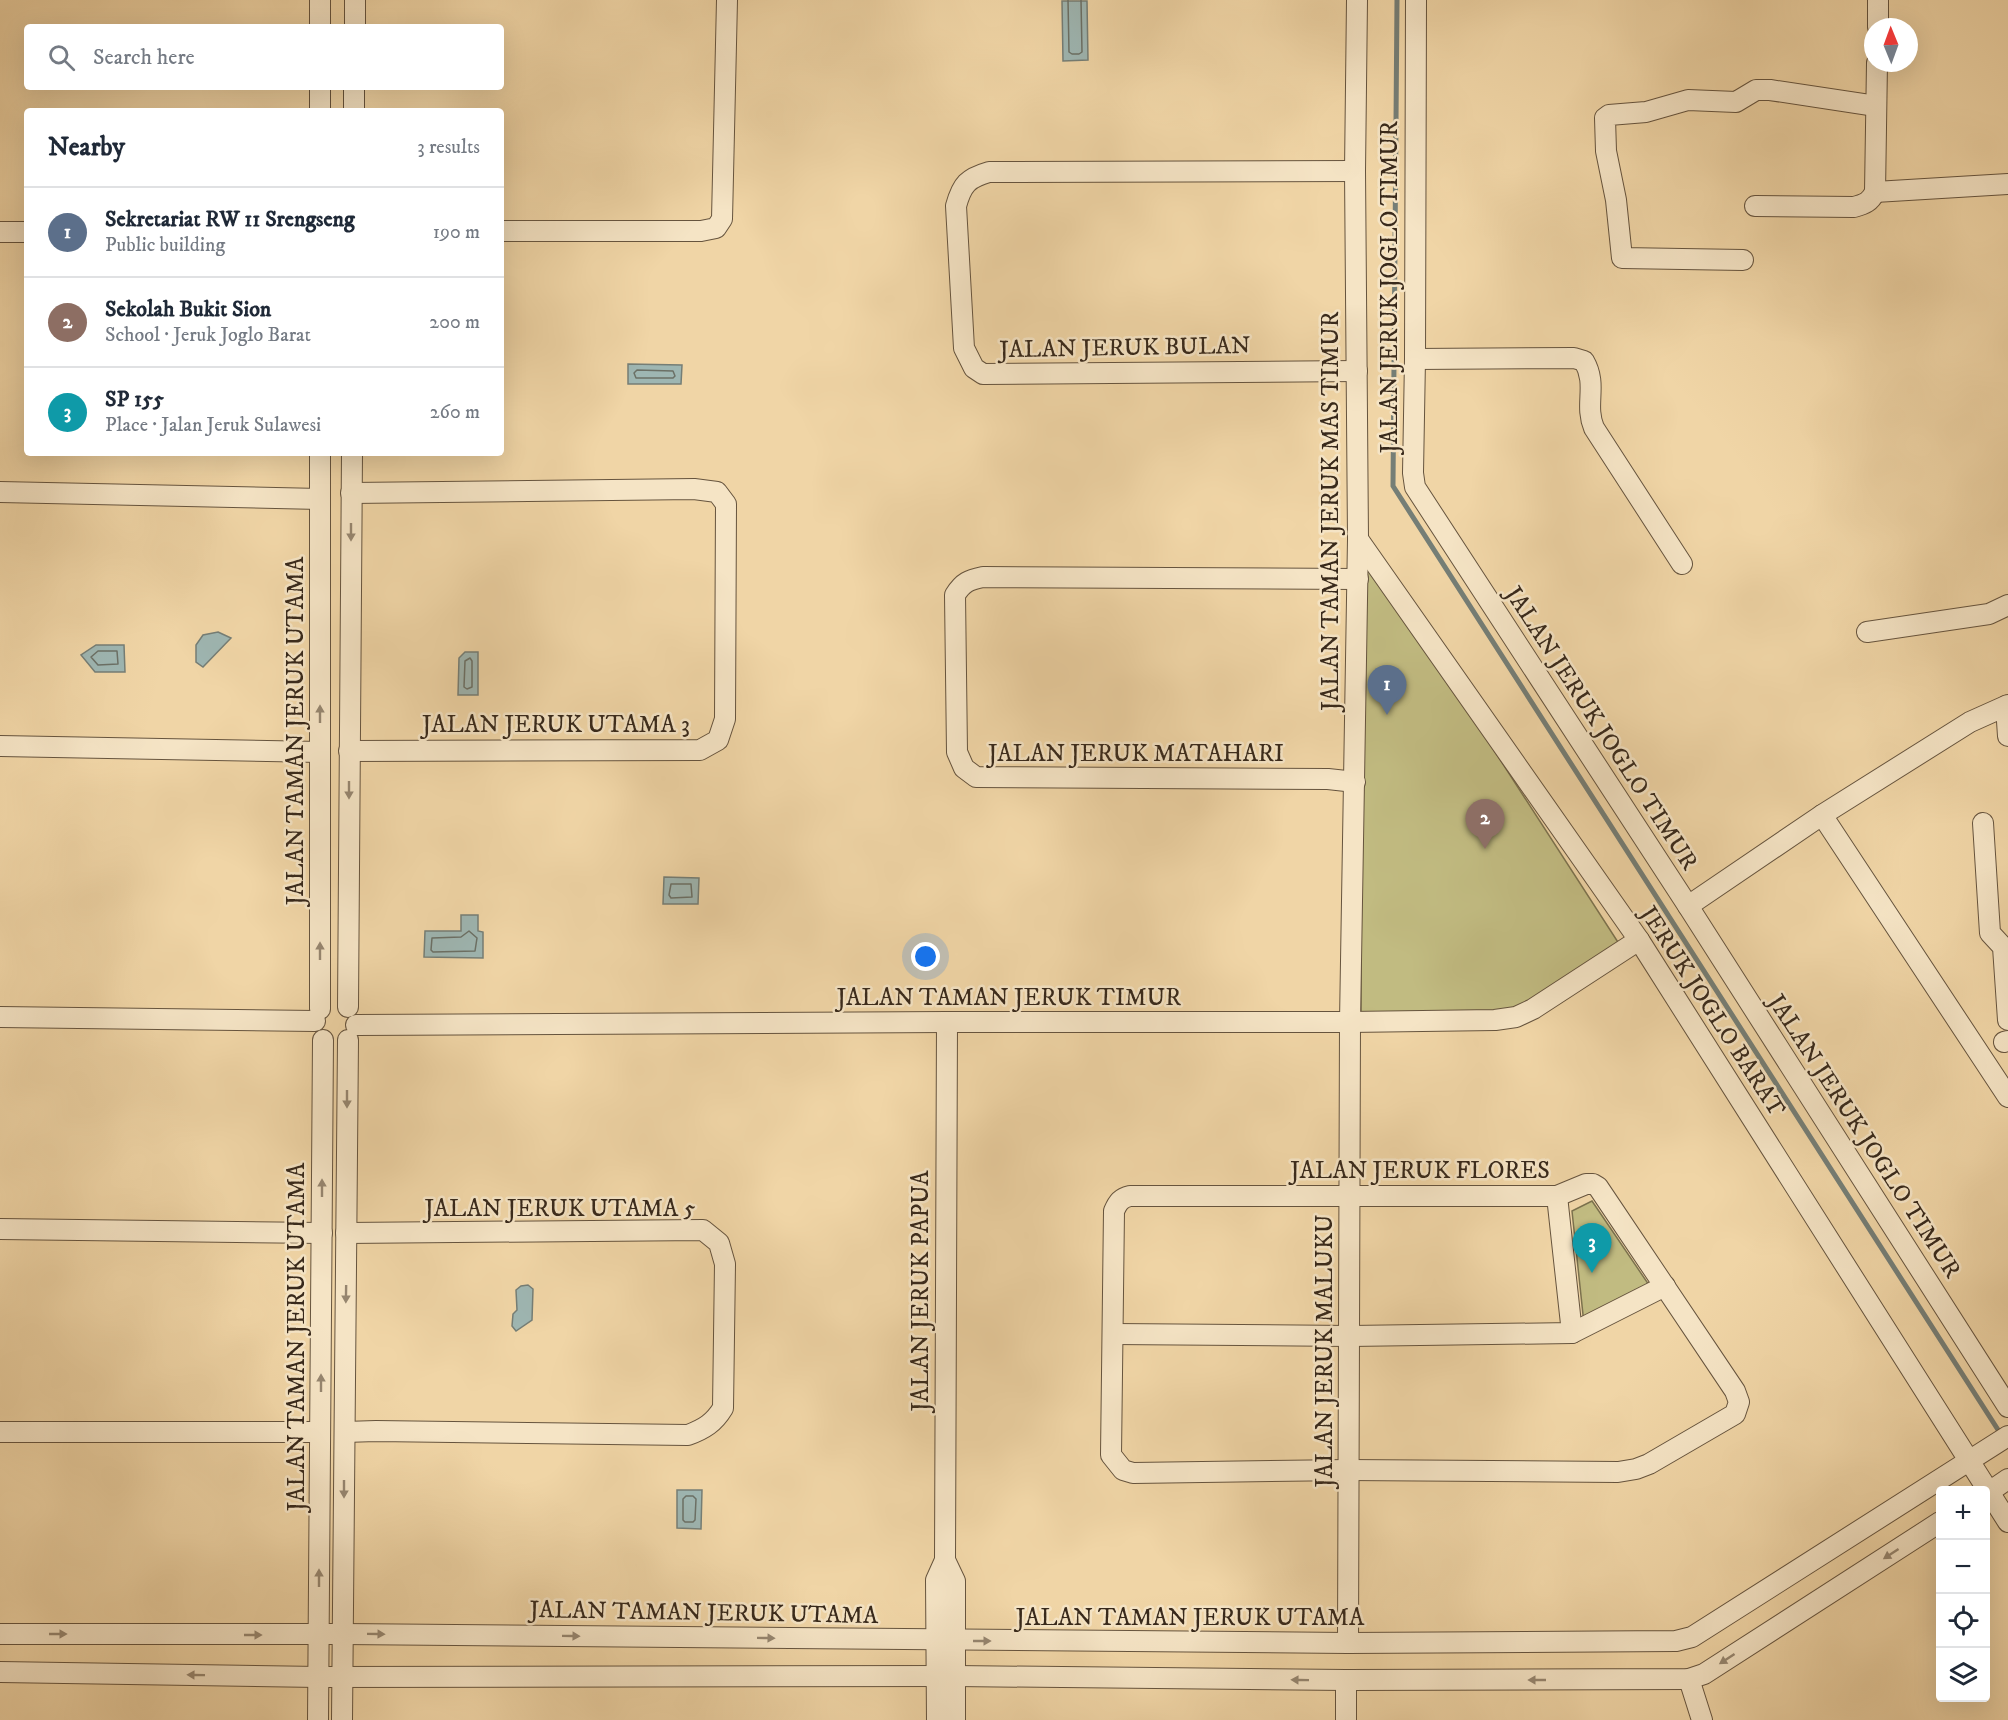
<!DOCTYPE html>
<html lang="en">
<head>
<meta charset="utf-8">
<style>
	body { margin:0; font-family:"IM FELL DW Pica",serif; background:#f6f6f7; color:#1f2937 }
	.controls { position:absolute; right:18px; bottom:18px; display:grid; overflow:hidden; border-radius:6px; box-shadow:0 6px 24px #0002 }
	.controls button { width:54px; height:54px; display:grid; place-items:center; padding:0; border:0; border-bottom:2px solid #e0e1e3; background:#fff; color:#1f2937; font:30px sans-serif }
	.compass { position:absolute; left:1864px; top:18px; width:54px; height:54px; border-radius:50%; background:#fff; box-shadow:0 6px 24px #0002; rotate:359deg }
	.you { position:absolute; left:926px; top:957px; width:21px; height:21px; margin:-15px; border:4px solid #fff; border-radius:50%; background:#1a73e8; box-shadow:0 0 0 9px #1a73e833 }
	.badge { display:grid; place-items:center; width:39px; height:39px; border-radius:50%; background:#8f2418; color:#fff; font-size:20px; font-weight:700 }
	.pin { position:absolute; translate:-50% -50px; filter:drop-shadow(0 2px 3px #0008) }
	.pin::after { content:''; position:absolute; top:32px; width:21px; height:18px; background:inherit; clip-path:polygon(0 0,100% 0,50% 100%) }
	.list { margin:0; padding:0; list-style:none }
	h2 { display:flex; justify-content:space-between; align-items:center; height:78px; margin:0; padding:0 24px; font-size:26px }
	h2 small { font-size:20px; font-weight:400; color:#747a83 }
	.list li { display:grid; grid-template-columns:39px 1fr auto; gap:18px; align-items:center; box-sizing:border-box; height:90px; padding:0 24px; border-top:2px solid #e0e1e3 }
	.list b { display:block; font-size:22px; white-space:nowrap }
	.list p { margin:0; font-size:20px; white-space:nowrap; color:#747a83 }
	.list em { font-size:20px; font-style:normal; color:#747a83 }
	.icon { flex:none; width:33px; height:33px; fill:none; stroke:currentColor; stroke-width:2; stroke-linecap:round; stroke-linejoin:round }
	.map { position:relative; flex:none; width:2008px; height:1720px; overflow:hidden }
	.search { position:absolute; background:#fff; box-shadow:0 6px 24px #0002; left:24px; top:24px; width:480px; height:66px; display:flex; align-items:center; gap:15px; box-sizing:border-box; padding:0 21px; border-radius:6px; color:#747a83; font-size:22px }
	.panel { position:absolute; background:#fff; box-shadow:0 6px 24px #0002; left:24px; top:108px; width:480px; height:348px; border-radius:6px }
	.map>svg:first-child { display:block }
	.green { fill:#c1bb81; stroke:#7c724e; stroke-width:1.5 }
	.water { fill:#9eb6b2; stroke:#757e76; stroke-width:1.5 }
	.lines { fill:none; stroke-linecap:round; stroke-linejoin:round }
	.shore { stroke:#6b7066; stroke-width:1.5 }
	.stream { stroke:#757e76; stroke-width:5 }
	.minor-casing { stroke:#66543e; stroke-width:22 }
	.minor { stroke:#f5e4c5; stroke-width:20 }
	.oneway { fill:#968670 }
	.labels { text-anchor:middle; stroke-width:5; stroke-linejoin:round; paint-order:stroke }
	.street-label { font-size:24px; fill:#38291b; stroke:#f5e4c5 }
</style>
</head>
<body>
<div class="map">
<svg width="2008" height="1720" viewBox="0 0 2008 1720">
	<rect width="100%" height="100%" fill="#f0d5a6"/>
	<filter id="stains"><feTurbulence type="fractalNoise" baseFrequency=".00333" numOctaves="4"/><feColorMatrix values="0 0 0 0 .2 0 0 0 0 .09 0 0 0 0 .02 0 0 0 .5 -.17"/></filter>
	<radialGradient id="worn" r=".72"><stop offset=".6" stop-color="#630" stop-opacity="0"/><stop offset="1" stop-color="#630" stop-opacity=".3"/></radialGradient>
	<g class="green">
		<polygon points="1362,546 1625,953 1520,1017 1361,1019"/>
		<polygon points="1592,1201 1649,1285 1584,1324 1572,1211"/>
	</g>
	<g class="water">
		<polygon points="1062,1 1087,1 1088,60 1063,61"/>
		<polygon points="628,364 682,365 681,384 628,384"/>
		<polygon points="218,632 231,638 203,667 196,662 196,645 203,635"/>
		<polygon points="96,645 124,645 125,672 95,672 81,655"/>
		<polygon points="465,652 478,652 478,695 458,695 459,658"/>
		<polygon points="664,877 699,878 698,904 663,904"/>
		<polygon points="461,915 478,915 478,931 483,932 483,958 424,957 425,931 461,931"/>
		<polygon points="528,1285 533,1289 532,1320 516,1331 512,1326 513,1314 517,1310 516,1290 521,1286"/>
		<polygon points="677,1490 702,1490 701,1529 677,1528"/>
	</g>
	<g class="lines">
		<g class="shore">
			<polyline points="1068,0 1069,52 1072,54 1079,54 1082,52 1081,0"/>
			<polygon points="637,370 673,371 675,376 673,378 636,378 634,373"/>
			<polygon points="98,651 117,651 118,664 98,665 91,657"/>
			<polygon points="470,658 472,661 472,687 467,689 464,687 465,661"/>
			<polygon points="671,884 691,884 692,897 671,898 669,895"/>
			<polygon points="469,931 477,938 475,951 433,952 431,950 432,938 461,937"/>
			<polygon points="686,1496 693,1496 696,1499 695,1520 693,1522 685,1522 683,1520 683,1499"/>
		</g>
		<polyline class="stream" points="1397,0 1393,486 2002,1436"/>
		<g class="minor-casing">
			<g id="minor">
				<polyline points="1416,0 1415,359 1413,473 1415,487 1688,906 2008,1407"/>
				<polyline points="320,27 320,0"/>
				<polyline points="355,27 355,0"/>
				<polyline points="1878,27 1878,0"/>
				<polyline points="320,111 320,87"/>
				<polyline points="354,111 354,87"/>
				<path d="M1355,171L989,172C968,178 962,184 956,206L964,348L974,368L983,374L1357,371"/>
				<polyline points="1875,192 2008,184"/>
				<path d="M1755,206L1854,207C1865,204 1870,202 1875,192L1877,63"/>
				<polyline points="501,231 701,231 716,228 722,219 727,0"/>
				<polyline points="0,232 27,232"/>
				<polyline points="1743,260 1622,258 1616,200 1606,151 1605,118 1609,115 1646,112 1688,100 1736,102 1756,90 1770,90 1876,106"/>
				<path d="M1415,359L1574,358L1584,361C1598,385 1584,404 1594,428L1682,564"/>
				<polyline points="0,492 320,499"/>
				<polyline points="1358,539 1639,940 2008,1522"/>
				<polyline points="1867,632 1989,614 2008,605"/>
				<polyline points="2006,706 2008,736"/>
				<polyline points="0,746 320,752"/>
				<polyline points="349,751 700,750 718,740 725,719 726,504 717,492 694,489 351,493"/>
				<path d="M1355,782L1328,779L976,777L964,768L957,752L955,595C963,582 969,580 983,577L1358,579"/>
				<polyline points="1822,815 2008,1097"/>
				<polyline points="1983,823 1990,933 2003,947 2008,1020"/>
				<polyline points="1688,906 1822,815 1970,722 2008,705"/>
				<polyline points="348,1007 352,453"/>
				<polyline points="320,1009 320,453"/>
				<polyline points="0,1017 315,1021"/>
				<polyline points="356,1025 947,1022 1350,1022 1495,1020 1516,1017 1533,1009 1639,940"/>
				<polyline points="2004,1042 2008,1041"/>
				<path d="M1586,1184H1593L1598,1187L1735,1391L1739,1402L1735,1414L1649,1464L1636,1469L1618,1472L1348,1470L1133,1473L1123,1470L1111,1455L1114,1211C1118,1202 1121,1198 1130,1196H1557Z"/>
				<polyline points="1557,1196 1572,1333"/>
				<polyline points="0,1229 322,1233"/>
				<polyline points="1114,1334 1350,1336 1572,1333 1665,1286"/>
				<polyline points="0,1432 320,1432"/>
				<path d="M345,1432L376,1431L688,1435C704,1429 714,1423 723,1408L725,1264L719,1243L703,1230L346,1233"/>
				<polyline points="1986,1494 2008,1479"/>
				<polyline points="945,1560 955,1581 955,1720"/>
				<polyline points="0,1634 343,1634 1348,1643 1676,1641 1692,1637 2008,1436"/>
				<polyline points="1348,1643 1350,1022 1358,539 1355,171 1357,0"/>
				<polyline points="0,1672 319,1677 956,1676 1346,1680 1689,1679 1704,1674 1940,1522"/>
				<polyline points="1689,1679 1702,1720"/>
				<polyline points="318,1720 323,1040"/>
				<polyline points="342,1720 348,1040"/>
				<polyline points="937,1720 936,1580 945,1560 947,1022"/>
				<polyline points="1346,1720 1346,1680"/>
			</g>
		</g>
		<use href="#minor" class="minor"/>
	</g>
	<defs><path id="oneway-solid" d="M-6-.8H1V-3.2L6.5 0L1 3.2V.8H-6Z" transform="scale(1.5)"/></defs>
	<g class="oneway">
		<use href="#oneway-solid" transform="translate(351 532) rotate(90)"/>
		<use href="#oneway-solid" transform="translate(320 714) rotate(-90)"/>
		<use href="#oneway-solid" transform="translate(349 790) rotate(90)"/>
		<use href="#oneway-solid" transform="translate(320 951) rotate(-90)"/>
		<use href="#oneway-solid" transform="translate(347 1099) rotate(90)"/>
		<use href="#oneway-solid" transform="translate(322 1188) rotate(-90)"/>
		<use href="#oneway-solid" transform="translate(346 1294) rotate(91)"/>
		<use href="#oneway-solid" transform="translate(321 1383) rotate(-90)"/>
		<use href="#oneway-solid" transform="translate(344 1489) rotate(90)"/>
		<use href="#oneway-solid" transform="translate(1891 1554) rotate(147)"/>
		<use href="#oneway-solid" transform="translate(319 1578) rotate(-90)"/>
		<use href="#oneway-solid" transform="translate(58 1634)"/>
		<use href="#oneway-solid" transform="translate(376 1634) rotate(1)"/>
		<use href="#oneway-solid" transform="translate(253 1635)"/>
		<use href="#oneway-solid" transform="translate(571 1636) rotate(1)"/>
		<use href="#oneway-solid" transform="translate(766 1638) rotate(1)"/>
		<use href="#oneway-solid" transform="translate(982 1641)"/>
		<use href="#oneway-solid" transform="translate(1727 1659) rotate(147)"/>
		<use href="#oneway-solid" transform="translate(196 1675) rotate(-179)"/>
		<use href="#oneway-solid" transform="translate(1300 1680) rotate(-179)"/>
		<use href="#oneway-solid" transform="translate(1537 1680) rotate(180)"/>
	</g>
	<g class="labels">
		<g class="street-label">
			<text transform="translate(1389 287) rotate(-90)" y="8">JALAN JERUK JOGLO TIMUR</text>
			<text transform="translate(1125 347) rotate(-1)" y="8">JALAN JERUK BULAN</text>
			<text transform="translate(1330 511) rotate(-90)" y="8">JALAN TAMAN JERUK MAS TIMUR</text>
			<text x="556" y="732">JALAN JERUK UTAMA 3</text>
			<text transform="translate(1602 728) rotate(57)" y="8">JALAN JERUK JOGLO TIMUR</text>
			<text transform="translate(295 731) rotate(-90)" y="8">JALAN TAMAN JERUK UTAMA</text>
			<text x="1136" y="761">JALAN JERUK MATAHARI</text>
			<text x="1009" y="1005">JALAN TAMAN JERUK TIMUR</text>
			<text transform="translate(1713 1011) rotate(57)" y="8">JERUK JOGLO BARAT</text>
			<text transform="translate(1865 1136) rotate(57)" y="8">JALAN JERUK JOGLO TIMUR</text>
			<text x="1420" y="1178">JALAN JERUK FLORES</text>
			<text x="560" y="1216">JALAN JERUK UTAMA 5</text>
			<text transform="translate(920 1291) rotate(-90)" y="8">JALAN JERUK PAPUA</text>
			<text transform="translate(296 1337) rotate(-90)" y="8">JALAN TAMAN JERUK UTAMA</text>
			<text transform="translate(1324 1351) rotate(-90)" y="8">JALAN JERUK MALUKU</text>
			<text transform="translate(704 1612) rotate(1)" y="8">JALAN TAMAN JERUK UTAMA</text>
			<text x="1190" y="1625">JALAN TAMAN JERUK UTAMA</text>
		</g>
	</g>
	<rect width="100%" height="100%" filter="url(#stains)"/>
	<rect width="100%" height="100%" fill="url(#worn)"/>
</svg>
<div class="controls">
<button>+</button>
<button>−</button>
<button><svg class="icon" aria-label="locate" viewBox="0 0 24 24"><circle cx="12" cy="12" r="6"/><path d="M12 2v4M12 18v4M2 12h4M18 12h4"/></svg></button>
<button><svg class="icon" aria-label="layers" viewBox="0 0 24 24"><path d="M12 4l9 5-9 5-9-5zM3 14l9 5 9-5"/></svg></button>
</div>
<svg class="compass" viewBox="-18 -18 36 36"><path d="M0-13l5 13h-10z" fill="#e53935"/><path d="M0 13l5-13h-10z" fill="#747a83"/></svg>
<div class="you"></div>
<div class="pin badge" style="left:1387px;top:715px;background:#5c6f8a">1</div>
<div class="pin badge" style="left:1485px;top:849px;background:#8d6e63">2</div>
<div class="pin badge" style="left:1592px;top:1273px;background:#0f9aa8">3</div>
<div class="search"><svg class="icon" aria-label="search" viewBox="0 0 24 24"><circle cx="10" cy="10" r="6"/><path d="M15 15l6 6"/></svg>Search here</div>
<section class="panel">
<h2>Nearby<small>3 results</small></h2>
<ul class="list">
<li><span class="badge" style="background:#5c6f8a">1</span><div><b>Sekretariat RW 11 Srengseng</b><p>Public building</p></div><em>190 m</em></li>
<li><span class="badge" style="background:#8d6e63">2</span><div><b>Sekolah Bukit Sion</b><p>School · Jeruk Joglo Barat</p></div><em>200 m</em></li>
<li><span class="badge" style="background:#0f9aa8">3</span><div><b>SP 155</b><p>Place · Jalan Jeruk Sulawesi</p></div><em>260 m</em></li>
</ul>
</section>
</div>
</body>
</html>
